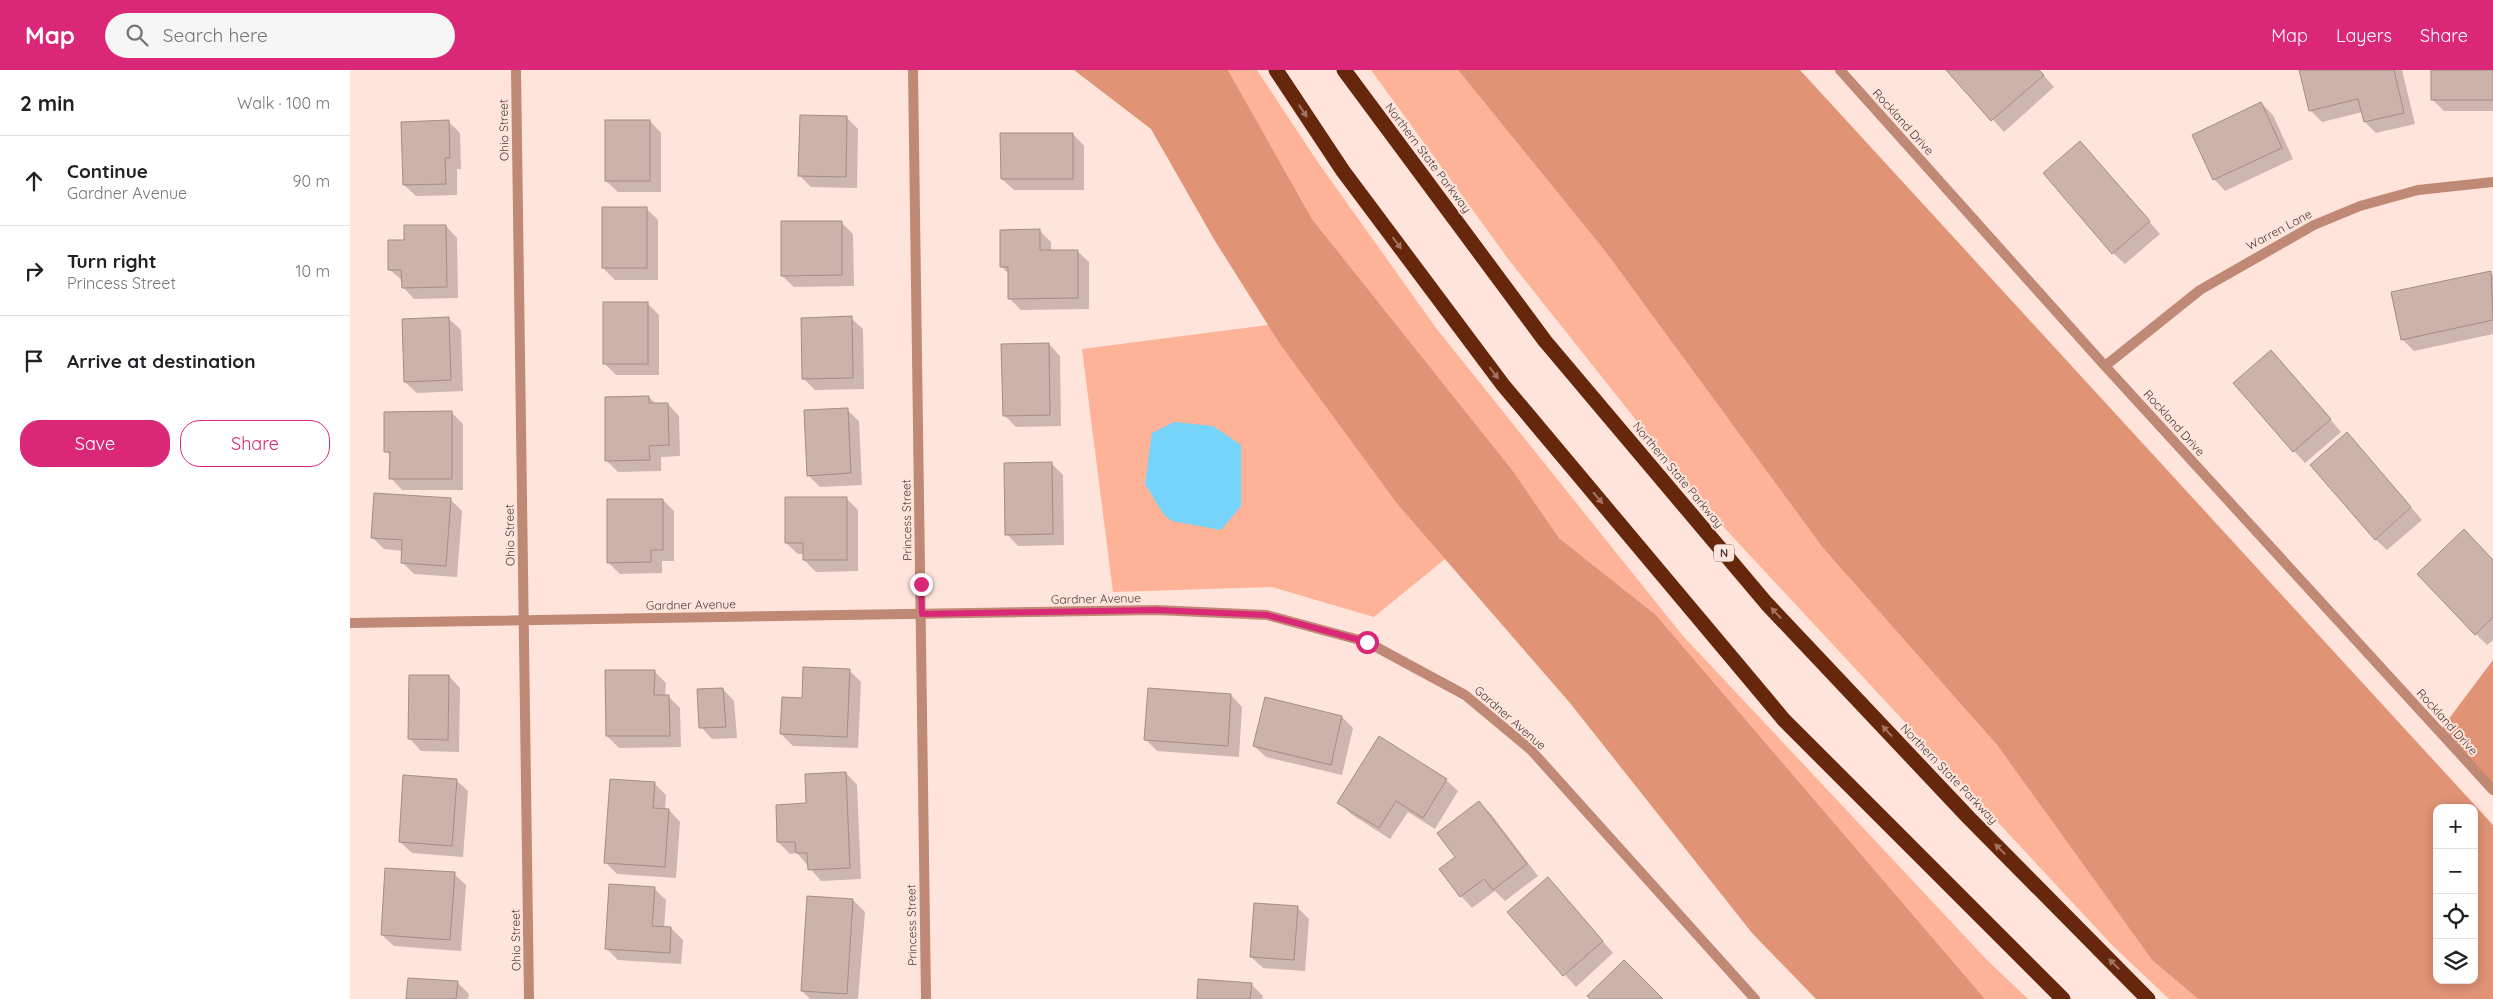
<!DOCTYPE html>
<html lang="en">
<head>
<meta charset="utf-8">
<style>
	body { margin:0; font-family:Quicksand,sans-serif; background:#f6f6f6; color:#202124 }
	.controls { position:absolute; right:15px; bottom:15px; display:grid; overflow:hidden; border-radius:10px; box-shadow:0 2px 12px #0003 }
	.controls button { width:45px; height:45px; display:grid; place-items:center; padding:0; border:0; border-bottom:1px solid #e0e0e0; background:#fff; color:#202124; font:25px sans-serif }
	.stop { position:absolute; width:15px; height:15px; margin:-11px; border:4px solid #db2777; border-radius:50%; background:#fff }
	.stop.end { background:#db2777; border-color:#fff; box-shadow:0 1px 5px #0008 }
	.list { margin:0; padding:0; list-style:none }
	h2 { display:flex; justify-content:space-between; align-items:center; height:65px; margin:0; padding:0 20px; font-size:21px }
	h2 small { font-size:16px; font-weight:400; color:#757577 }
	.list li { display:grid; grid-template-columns:32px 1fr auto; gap:15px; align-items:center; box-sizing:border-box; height:90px; padding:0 20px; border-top:1px solid #e0e0e0 }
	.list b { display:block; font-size:19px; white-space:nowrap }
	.list p { margin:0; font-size:16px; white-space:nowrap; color:#757577 }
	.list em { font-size:16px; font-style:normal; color:#757577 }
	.actions { display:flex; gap:10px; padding:15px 20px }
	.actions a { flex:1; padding:11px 0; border:1px solid #db2777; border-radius:20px; text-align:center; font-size:18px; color:#db2777 }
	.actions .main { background:#db2777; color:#fff }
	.icon { flex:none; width:28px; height:28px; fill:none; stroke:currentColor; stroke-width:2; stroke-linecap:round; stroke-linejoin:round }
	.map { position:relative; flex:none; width:2143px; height:929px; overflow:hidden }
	header { display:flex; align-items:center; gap:30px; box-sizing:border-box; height:70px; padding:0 25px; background:#db2777; color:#fff }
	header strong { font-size:24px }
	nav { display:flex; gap:28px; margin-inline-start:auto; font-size:18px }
	.search { width:350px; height:45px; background:#f6f6f6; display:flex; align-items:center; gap:12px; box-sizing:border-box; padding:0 18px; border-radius:28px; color:#757577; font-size:19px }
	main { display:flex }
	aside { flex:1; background:#fff }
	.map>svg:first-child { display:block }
	.green { fill:#feb297 }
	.forest { fill:#e19376; fill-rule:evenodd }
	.water { fill:#76d4fa }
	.shadow { fill:#0003 }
	.building { fill:#ccb2a9; stroke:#a58c84 }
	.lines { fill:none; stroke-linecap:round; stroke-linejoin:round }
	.street { stroke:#c08975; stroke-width:10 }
	.highway { stroke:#66270c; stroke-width:15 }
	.oneway { fill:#a3735f }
	.route { stroke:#db2777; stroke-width:6 }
	.labels { text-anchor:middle; stroke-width:4; stroke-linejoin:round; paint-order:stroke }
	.shield { fill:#ffe4db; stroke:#7c6d68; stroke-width:1 }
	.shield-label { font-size:11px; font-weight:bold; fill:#443a36 }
	.street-label { font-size:12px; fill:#443a36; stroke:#ffe4db }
</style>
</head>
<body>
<header>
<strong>Map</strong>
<div class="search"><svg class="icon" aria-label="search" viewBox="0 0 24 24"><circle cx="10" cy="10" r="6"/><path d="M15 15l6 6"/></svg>Search here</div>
<nav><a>Map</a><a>Layers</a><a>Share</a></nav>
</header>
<main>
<aside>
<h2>2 min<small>Walk · 100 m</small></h2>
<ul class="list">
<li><svg class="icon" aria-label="ahead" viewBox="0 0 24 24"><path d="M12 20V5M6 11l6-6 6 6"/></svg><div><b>Continue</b><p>Gardner Avenue</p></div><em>90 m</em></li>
<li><svg class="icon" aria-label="right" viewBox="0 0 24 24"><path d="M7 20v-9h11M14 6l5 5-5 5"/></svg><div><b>Turn right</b><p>Princess Street</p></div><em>10 m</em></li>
<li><svg class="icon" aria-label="arrive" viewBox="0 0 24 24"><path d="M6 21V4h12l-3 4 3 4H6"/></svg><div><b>Arrive at destination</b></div></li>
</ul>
<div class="actions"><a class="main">Save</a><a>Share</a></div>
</aside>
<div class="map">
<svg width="2143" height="929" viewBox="0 0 2143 929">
	<rect width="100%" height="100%" fill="#ffe4db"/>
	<g class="green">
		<polygon points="878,0 907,0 967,91 1086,258 1333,566 1638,891 1678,929 1635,929 1306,545 1209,468 1163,401 962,149"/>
		<polygon points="1021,0 1108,0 1255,181 1473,478 1647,675 1802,890 1848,929 1819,929 1762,875 1356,438 1159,190"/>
		<polygon points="918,255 1048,435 1095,489 1024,547 922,517 763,522 732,279"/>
	</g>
	<g class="forest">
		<polygon points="724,0 878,0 962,149 1163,401 1209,468 1306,545 1635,929 1466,929 1402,863 1220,633 1048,435 930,274 865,171 801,59"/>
		<path d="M1108,0H1450L2143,755V929H1848L1802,890L1647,675L1473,478L1255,181ZM2087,738H2124V910H2087Z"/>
		<polygon points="2143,590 2143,720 2089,662"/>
	</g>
	<polygon class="water" points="824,352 863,356 891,375 891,436 871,460 822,451 814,445 795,414 802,363"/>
	<g class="shadow">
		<polygon points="1598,0 1689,0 1704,17 1654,62"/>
		<polygon points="1951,0 2052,0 2065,54 2026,63 2015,52 2013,42 1972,52 1960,40"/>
		<polygon points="2083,0 2143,0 2143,41 2094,41 2083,30"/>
		<polygon points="1911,33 1923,45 1943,89 1875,121 1864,109"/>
		<polygon points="496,47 508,59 507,118 461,117 450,106"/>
		<polygon points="300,51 311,63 311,122 268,122 256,111"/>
		<polygon points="99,52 110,63 111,99 107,99 107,125 66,126 54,115"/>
		<polygon points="723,64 734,76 734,120 664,120 652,109"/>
		<polygon points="1741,84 1810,164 1775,194 1763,183"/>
		<polygon points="296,138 308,150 308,210 265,210 253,198"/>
		<polygon points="491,152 503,164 504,216 444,217 432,206"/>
		<polygon points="96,156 107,168 108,228 64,229 53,217 53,211 40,200 55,171"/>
		<polygon points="690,161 701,172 701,181 727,181 739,192 739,239 671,240 659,228 659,204 652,197"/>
		<polygon points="2140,202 2143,205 2143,264 2064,281 2052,269"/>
		<polygon points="297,233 309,245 309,305 266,305 254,293"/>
		<polygon points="501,248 513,259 514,319 465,320 453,308"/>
		<polygon points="99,249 111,260 113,321 67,323 55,312"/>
		<polygon points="699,274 710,286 711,356 666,357 654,345"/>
		<polygon points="1932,293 1991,362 1955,393 1944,381"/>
		<polygon points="299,327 306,334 318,334 329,346 330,386 311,387 311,401 268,402 256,390"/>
		<polygon points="497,340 509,351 512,415 470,417 458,405"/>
		<polygon points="102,343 113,354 113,420 52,420 41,408 41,386 36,381"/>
		<polygon points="2008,376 2072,450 2037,480 2025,469"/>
		<polygon points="701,393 713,405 714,475 668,476 657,464"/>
		<polygon points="496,428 508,440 508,501 466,502 454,490 454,484 448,484 436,473"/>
		<polygon points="100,429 112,441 107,507 64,504 52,492 53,481 34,479 23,468"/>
		<polygon points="313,430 324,441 324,491 312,491 312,503 270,504 258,492"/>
		<polygon points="2143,491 2143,570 2137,575 2126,564"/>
		<polygon points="499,600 511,612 508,678 443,676 431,664"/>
		<polygon points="304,601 316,613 315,627 319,627 330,638 331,677 269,678 257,666"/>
		<polygon points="99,606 110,618 109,682 71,681 60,669"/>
		<polygon points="373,619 384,631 387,668 362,669 351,657"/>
		<polygon points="881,625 892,637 889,687 807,681 796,670"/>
		<polygon points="992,647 1003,658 992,705 916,687 904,676"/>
		<polygon points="496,703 507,715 511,809 471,811 447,783 440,784 428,772 457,735"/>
		<polygon points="106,710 118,721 113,787 62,783 50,772"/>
		<polygon points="1096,710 1108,721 1085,759 1058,742 1040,769 1001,744 989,732"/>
		<polygon points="304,713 316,725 315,740 319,740 330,752 326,808 267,804 255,792"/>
		<polygon points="1129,732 1141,744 1188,806 1155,831 1145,821 1122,838 1111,826 1107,787"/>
		<polygon points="104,804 116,815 111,881 44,876 32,865"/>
		<polygon points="304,818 316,830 314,858 321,858 333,870 331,894 268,890 256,878"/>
		<polygon points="1210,821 1263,883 1226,917 1159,843"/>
		<polygon points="503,830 515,842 508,929 460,929 452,921"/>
		<polygon points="947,837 959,849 955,901 913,898 901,887"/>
		<polygon points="107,912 119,924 118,929 58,929"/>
		<polygon points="901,914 913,926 912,929 848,929"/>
	</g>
	<g class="building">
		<polygon points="1596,0 1689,0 1694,5 1641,51"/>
		<polygon points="1949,0 2044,0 2054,43 2014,52 2008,29 1959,41"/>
		<rect x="2081" y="0" width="62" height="30"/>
		<polygon points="1911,32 1932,78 1863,110 1842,65"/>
		<polygon points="450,45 497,46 496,107 448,106"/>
		<polygon points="99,50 100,88 95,88 96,114 53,115 51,52"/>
		<rect x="255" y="50" width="45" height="61"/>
		<polygon points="650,63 723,63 723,109 651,109"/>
		<polygon points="1730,71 1800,151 1762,184 1693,103"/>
		<rect x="252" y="137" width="45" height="61"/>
		<polygon points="431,151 492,151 492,205 431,206"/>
		<polygon points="54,155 96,155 97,217 52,218 51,200 38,200 38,170 54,170"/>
		<polygon points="690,159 690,180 728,180 728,228 658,229 658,197 650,197 650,160"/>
		<polygon points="2141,201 2143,250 2051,270 2041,222"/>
		<rect x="253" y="232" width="45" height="62"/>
		<polygon points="502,246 503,308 452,309 451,248"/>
		<polygon points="99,247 101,310 54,312 52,249"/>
		<polygon points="699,273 700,345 653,346 651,274"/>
		<polygon points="1921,280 1981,349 1943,382 1883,313"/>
		<polygon points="299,326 299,333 318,333 319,375 299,376 300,390 255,391 255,327"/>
		<polygon points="498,338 501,403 457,406 454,340"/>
		<polygon points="102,341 102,409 39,409 40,382 34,382 34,342"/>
		<polygon points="1997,362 2061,437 2025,470 1960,395"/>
		<polygon points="702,392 703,464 655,465 654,393"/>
		<polygon points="24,423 101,428 96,496 51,493 52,470 21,468"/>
		<polygon points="435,427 497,427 497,490 453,490 453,473 435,473"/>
		<polygon points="257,429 313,429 313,480 301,480 301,492 257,493"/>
		<polygon points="2114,459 2143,490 2143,547 2125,565 2067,504"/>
		<polygon points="453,597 500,599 497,667 430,664 432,627 452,628"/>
		<polygon points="255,600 305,600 304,625 319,625 320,666 256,666"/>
		<polygon points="59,605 99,605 98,670 58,669"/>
		<polygon points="373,618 376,657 349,658 347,619"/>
		<polygon points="798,618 881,624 878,676 794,670"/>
		<polygon points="915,627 992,646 981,695 903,676"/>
		<polygon points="1029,666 1097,709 1073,748 1046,731 1029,758 987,733"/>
		<polygon points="496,702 500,798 458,800 457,783 446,783 445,772 427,772 426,735 456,733 455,704"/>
		<polygon points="53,705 107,709 102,776 49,772"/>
		<polygon points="260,709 305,712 303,738 319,739 315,797 254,793"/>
		<polygon points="1129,731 1177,794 1143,820 1134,809 1110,827 1089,799 1105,787 1087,763"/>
		<polygon points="35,798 105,802 100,870 31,865"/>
		<polygon points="1198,807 1253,871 1213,906 1157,842"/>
		<polygon points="259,814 305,817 302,856 321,857 320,883 255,879"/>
		<polygon points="457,826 503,829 497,924 451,921"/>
		<polygon points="904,833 948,836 944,890 900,887"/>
		<polygon points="1274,890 1313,929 1241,929 1237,926"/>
		<polygon points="58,908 108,911 106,929 56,929"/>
		<polygon points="848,909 902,913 900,929 847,929"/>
	</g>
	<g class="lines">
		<g class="street">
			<polyline points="166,0 179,929"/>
			<polyline points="563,0 576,929"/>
			<polyline points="1490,0 1755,296 2143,720"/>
			<polyline points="1755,296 1850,220 1964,155 2010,136 2068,120 2143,112"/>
			<polyline points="0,553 806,540 917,545 1017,572 1115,625 1181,680 1405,929"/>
		</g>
		<g class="highway">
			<polyline points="926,0 993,101 1153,315 1434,650 1713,929"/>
			<polyline points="994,0 1195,271 1417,534 1619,748 1798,929"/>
		</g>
	</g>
	<defs><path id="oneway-solid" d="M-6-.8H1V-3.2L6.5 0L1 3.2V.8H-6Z" transform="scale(1.25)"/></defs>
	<g class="oneway">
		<use href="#oneway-solid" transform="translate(953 41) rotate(56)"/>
		<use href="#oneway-solid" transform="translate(1047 173) rotate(53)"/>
		<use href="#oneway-solid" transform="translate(1144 303) rotate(53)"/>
		<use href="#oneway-solid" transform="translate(1248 428) rotate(50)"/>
		<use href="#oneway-solid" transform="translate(1426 543) rotate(-133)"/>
		<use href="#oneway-solid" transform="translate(1537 661) rotate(-133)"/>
		<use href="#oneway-solid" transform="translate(1650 779) rotate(-135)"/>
		<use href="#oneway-solid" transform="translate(1764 894) rotate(-135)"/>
	</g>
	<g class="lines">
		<polyline class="route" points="571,514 572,544 806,540 917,545 1017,572"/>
	</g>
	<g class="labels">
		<rect class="shield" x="1364" y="474.5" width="20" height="17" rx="4"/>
		<g class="shield-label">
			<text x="1374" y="487">N</text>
		</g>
		<g class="street-label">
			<text transform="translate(1553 52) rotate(48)" y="4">Rockland Drive</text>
			<text transform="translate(154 60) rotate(-91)" y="4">Ohio Street</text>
			<text transform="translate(1078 88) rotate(53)" y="4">Northern State Parkway</text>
			<text transform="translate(1929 160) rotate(-28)" y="4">Warren Lane</text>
			<text transform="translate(1824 353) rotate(48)" y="4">Rockland Drive</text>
			<text transform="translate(1328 405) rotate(50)" y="4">Northern State Parkway</text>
			<text transform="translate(557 450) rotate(-91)" y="4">Princess Street</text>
			<text transform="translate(160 465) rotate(-91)" y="4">Ohio Street</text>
			<text transform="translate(746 529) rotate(-1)" y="4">Gardner Avenue</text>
			<text transform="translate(341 535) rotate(-1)" y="4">Gardner Avenue</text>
			<text transform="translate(1160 648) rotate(41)" y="4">Gardner Avenue</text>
			<text transform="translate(2097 652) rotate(48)" y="4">Rockland Drive</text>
			<text transform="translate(1599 704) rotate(46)" y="4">Northern State Parkway</text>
			<text transform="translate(562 855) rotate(-91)" y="4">Princess Street</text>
			<text transform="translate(166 870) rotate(-91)" y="4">Ohio Street</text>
		</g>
	</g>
</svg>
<div class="controls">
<button>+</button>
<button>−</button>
<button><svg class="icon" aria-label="locate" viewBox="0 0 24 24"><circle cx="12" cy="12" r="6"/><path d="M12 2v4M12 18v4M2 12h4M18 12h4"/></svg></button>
<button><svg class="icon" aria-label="layers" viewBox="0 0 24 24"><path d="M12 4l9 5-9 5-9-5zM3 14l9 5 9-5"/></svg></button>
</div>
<div class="stop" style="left:1017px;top:572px"></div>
<div class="stop end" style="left:571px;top:514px"></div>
</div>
</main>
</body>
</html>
